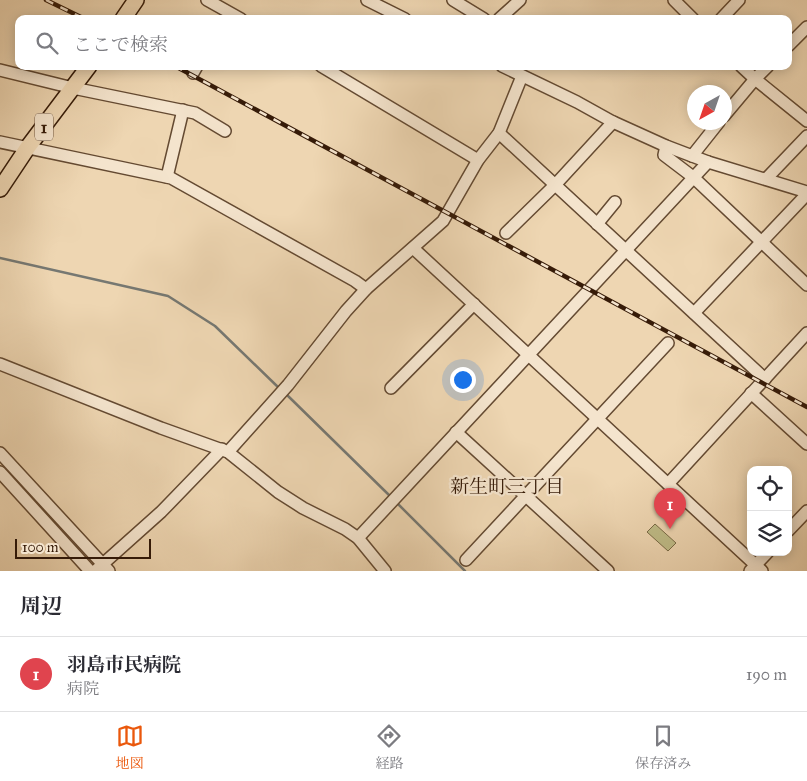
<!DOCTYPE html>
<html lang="ja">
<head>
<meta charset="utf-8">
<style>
	body { margin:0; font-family:"IM FELL Great Primer","Noto Serif JP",serif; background:#f2f2f3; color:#2b2b33 }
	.controls { position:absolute; right:15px; bottom:15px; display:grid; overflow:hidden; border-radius:10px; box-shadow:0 2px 12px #0003 }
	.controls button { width:45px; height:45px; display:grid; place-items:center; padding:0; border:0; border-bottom:1px solid #e1e1e2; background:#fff; color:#2b2b33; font:25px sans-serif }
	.compass { position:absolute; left:687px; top:85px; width:45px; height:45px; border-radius:50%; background:#fff; box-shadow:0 2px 12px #0003; rotate:220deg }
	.scale { position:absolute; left:15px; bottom:12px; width:136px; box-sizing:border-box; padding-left:5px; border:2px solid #361b08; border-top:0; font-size:14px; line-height:18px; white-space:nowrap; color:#361b08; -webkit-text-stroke:4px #f4e4cd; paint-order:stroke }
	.you { position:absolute; left:462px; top:379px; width:18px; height:18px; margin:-12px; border:4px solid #fff; border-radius:50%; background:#1a73e8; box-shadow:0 0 0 8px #1a73e833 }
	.badge { display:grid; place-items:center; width:32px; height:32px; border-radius:50%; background:#ea580c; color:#fff; font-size:16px; font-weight:700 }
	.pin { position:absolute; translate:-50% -41px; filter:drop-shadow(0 1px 2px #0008) }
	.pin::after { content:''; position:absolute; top:26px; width:18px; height:15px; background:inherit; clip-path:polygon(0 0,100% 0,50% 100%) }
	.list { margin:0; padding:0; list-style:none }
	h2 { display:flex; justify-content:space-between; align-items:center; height:65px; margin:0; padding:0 20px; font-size:21px }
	h2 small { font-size:16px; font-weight:400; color:#7c7c81 }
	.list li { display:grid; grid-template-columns:32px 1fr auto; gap:15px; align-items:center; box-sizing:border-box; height:75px; padding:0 20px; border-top:1px solid #e1e1e2 }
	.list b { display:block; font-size:19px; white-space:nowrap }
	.list p { margin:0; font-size:16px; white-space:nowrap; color:#7c7c81 }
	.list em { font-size:16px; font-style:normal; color:#7c7c81 }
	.icon { flex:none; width:28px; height:28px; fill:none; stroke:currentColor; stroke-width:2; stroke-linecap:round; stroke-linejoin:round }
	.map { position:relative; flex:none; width:807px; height:571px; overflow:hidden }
	.search { position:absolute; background:#fff; box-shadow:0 2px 12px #0003; left:15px; right:15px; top:15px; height:55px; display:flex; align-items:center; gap:12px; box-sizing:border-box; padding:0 18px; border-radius:10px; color:#7c7c81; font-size:19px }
	.sheet { height:140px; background:#fff }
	nav { display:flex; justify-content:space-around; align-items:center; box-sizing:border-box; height:70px; border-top:1px solid #e1e1e2; background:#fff; font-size:14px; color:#7c7c81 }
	nav a { display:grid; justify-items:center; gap:2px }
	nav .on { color:#ea580c }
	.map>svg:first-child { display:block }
	.green { fill:#bfbc88; stroke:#7a6c48 }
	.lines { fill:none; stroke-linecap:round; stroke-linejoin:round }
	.stream { stroke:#767872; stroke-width:2.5 }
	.minor-casing { stroke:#644a32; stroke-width:14 }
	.major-casing { stroke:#361b08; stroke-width:18 }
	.minor { stroke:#f4e4cd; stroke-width:11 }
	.major { stroke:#eed6b2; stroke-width:15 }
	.rail-casing { stroke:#361b08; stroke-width:4.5 }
	.rail { stroke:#f4e4cd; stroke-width:2.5; stroke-dasharray:8; stroke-linecap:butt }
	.labels { text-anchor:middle; stroke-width:4.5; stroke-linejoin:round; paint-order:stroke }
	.shield { fill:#f4e4cd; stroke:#6f5743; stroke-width:1 }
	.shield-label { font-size:16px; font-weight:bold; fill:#361b08 }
	.neighbourhood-label { font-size:19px; fill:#361b08; stroke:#f4e4cd }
</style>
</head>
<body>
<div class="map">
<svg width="807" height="571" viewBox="0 0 807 571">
	<rect width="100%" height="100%" fill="#eed6b2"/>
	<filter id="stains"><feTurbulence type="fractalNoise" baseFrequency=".004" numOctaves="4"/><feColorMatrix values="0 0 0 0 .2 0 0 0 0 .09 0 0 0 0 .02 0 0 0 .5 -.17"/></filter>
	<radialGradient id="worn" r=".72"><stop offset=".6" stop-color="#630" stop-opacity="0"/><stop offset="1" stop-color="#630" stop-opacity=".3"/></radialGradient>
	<polygon class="green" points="655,524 676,543 668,551 647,532"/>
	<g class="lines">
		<g class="stream">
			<polyline points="0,258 168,296 215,326 280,389"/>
			<polyline points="286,394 391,497"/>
			<polyline points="397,503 465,571"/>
		</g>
		<g class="minor-casing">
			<g id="minor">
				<polyline points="207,0 241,19"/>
				<polyline points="367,0 405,19"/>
				<polyline points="453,0 484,19"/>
				<polyline points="674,0 693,19"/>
				<polyline points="499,19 520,0"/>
				<polyline points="721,19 739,0"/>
				<polyline points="788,46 807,27"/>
				<polyline points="321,66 478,160"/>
				<polyline points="502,66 577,102 613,122 666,146 708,162 807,192"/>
				<polyline points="741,66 755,79 807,121"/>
				<polyline points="0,70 73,88 195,113 225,131"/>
				<polyline points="193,73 197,66"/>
				<polyline points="724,116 755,79 768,66"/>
				<polyline points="499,133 765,379"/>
				<polyline points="0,142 171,178 355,281 366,289"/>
				<polyline points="666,146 664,155 693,177 807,285"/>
				<polyline points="692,156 719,122"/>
				<polyline points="167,177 183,110"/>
				<polyline points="766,179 807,136"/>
				<polyline points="597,224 615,202"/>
				<polyline points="506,233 555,185 613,122"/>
				<polyline points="413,248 762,571"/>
				<polyline points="694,313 807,194"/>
				<polyline points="0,364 161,428 228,452 278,492 303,508 345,529 358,538 385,571"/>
				<polyline points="391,388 474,304"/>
				<polyline points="751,393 807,444"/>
				<polyline points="456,432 608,571"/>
				<polyline points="228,452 288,385 346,311 366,289 443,221 478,160 499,133 522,76"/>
				<polyline points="0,453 109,571"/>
				<polyline points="0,472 90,571"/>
				<polyline points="668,484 807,333"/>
				<polyline points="788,531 807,511"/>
				<polyline points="358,538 708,162"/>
				<polyline points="466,560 668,343"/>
				<polyline points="95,571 161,512 222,449"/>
				<polyline points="750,571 768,552"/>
			</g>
		</g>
		<g class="major-casing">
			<g id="major">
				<polyline points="123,19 136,0"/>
				<polyline points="0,189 28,147 89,66"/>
			</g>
		</g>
		<use href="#minor" class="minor"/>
		<use href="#major" class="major"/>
		<g class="rail-casing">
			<g id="rail">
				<polyline points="46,0 85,19"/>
				<polyline points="175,66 807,407"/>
			</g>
		</g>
		<use href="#rail" class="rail"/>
	</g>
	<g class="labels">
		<rect class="shield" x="35" y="113.5" width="18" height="27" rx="4"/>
		<g class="shield-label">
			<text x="44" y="133">1</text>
		</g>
		<g class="neighbourhood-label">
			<text x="507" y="493">新生町三丁目</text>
		</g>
	</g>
	<rect width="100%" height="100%" filter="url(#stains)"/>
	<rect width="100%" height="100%" fill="url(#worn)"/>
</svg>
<div class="controls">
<button><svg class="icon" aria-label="locate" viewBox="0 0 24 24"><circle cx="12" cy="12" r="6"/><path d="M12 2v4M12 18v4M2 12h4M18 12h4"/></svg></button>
<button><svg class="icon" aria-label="layers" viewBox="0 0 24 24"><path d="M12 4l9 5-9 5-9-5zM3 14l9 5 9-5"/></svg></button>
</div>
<svg class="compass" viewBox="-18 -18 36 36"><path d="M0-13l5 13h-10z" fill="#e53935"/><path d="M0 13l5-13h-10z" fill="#7c7c81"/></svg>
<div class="scale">100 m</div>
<div class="you"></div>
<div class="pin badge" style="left:670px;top:529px;background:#e0444e">1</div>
<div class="search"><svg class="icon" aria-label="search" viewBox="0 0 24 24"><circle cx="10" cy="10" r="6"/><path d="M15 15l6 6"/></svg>ここで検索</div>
</div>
<section class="sheet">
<h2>周辺<small></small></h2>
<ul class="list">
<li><span class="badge" style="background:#e0444e">1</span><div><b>羽島市民病院</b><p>病院</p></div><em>190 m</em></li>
</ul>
</section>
<nav>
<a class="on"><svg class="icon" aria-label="map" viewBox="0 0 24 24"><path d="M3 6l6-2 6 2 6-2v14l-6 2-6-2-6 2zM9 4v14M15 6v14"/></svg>地図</a>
<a><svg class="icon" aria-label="directions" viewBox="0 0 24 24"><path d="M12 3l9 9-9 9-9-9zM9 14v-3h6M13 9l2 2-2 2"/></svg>経路</a>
<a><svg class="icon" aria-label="saved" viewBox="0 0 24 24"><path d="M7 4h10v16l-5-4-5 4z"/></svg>保存済み</a>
</nav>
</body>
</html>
